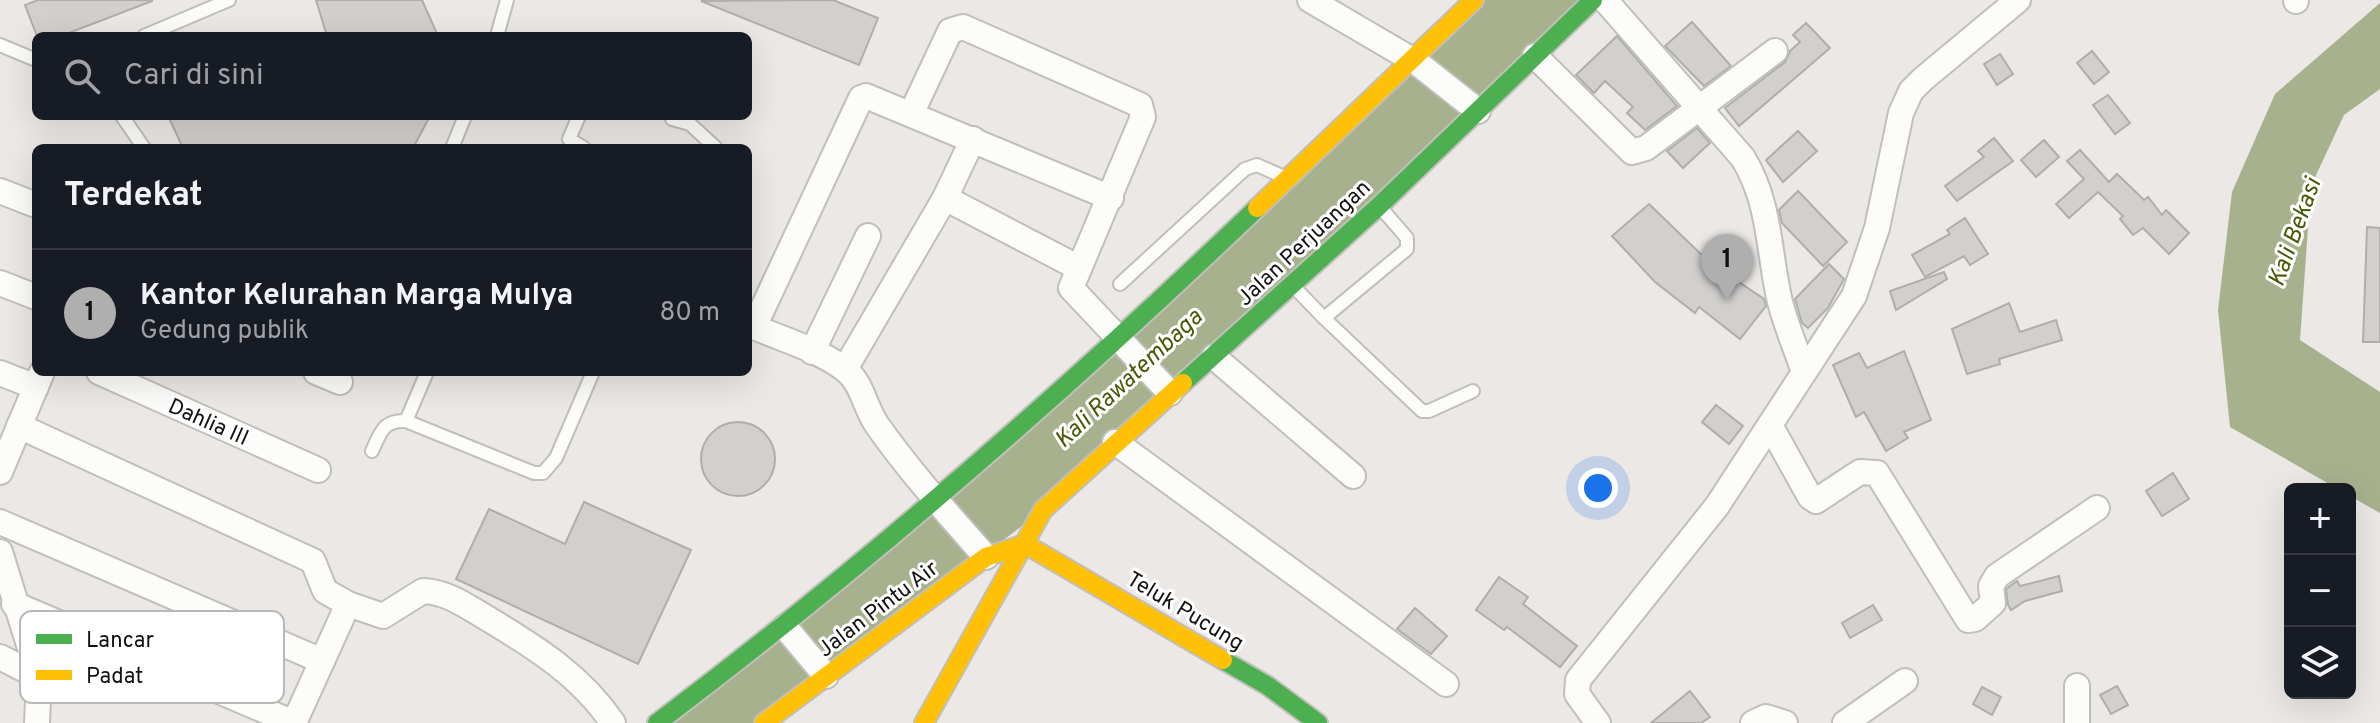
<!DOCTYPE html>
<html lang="id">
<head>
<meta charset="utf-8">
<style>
	body { margin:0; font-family:Overpass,sans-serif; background:#242831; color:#f1f3f6 }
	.controls { position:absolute; right:24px; bottom:24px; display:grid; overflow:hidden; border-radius:12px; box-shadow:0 8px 32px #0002 }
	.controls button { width:72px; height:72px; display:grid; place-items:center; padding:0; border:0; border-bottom:2px solid #363941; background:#171b24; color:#f1f3f6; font:40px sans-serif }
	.you { position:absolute; left:1598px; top:488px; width:28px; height:28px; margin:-20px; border:6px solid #fff; border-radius:50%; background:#1a73e8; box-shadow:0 0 0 12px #1a73e833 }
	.badge { display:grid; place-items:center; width:52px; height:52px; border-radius:50%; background:#afafb0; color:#111; font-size:26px; font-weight:700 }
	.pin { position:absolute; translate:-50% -66px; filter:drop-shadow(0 2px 4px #0008) }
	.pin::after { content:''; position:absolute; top:42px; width:28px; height:24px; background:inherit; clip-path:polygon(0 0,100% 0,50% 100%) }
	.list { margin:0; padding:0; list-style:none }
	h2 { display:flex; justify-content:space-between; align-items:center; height:104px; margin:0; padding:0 32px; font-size:34px }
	h2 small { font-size:26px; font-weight:400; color:#9ea1a6 }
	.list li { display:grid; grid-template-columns:52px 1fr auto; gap:24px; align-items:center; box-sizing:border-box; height:128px; padding:0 32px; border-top:2px solid #363941 }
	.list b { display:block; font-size:30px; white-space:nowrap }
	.list p { margin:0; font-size:26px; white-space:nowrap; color:#9ea1a6 }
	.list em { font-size:26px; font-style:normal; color:#9ea1a6 }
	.icon { flex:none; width:44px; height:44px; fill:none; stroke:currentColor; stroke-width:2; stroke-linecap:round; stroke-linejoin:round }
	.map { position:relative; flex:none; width:2380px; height:723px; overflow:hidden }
	.search { position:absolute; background:#171b24; box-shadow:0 8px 32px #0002; left:32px; top:32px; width:720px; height:88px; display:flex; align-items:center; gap:20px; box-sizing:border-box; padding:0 28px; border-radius:12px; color:#9ea1a6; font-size:30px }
	.panel { position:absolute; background:#171b24; box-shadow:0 8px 32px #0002; left:32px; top:144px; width:720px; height:232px; border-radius:12px }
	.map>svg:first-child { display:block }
	.water { fill:#a8b18e }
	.building { fill:#d2d0ce; stroke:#b0aeab; stroke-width:2 }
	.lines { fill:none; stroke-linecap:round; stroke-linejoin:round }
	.lane-casing { stroke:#c1bfbc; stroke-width:16 }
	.street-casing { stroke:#c1bfbc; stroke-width:28 }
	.fast-casing { stroke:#c1bfbc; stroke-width:22 }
	.slow-casing { stroke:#c1bfbc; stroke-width:22 }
	.lane { stroke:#fcfcfb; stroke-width:12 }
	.street { stroke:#fcfcfb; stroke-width:24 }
	.fast { stroke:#4caf50; stroke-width:18 }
	.slow { stroke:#ffc107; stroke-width:18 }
	.labels { text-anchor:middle; stroke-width:6; stroke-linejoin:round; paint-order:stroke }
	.street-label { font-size:22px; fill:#12110f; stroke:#fff }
	.water-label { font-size:24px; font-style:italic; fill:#485906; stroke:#fff }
	.key { fill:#fff; stroke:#b8b8b7; stroke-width:2 }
	.key-label { font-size:22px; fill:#12110f }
</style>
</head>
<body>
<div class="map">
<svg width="2380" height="723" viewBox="0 0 2380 723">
	<rect width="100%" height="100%" fill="#ebe8e5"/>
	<g class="water">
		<polygon points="1474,0 1593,0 1043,510 764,723 656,723 785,627"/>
		<polygon points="2380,3 2380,89 2344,115 2311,186 2300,340 2380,392 2380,513 2350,496 2350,489 2338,489 2230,427 2218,310 2232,192 2275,94"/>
	</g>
	<g class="building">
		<polygon points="38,0 152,0 152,1 61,36 37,36 25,5"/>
		<polygon points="316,0 422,0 438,36 327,36"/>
		<polygon points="833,0 878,18 859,65 701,1"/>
		<polygon points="1692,22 1731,66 1704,86 1665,46"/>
		<polygon points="1806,23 1830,48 1739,126 1725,108 1785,62 1790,51 1800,42 1793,35"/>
		<polygon points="1617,36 1677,106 1645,130 1627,113 1633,107 1605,81 1594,93 1576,75"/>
		<polygon points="2092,51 2109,72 2094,84 2077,63"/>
		<polygon points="2000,54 2013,74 1997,85 1984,64"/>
		<polygon points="2108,95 2130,123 2115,134 2093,105"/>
		<polygon points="168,116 430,116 413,148 183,148"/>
		<polygon points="1697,128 1710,143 1683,168 1667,151"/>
		<polygon points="1798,131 1817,151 1783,182 1766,160"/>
		<polygon points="1994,138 2013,161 1957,201 1945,186 1984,157 1978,151"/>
		<polygon points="2044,140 2059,157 2036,177 2021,160"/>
		<polygon points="2080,150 2109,182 2117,174 2144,200 2148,197 2162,215 2166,210 2189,233 2169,254 2143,228 2133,235 2120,219 2123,216 2098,192 2069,218 2056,204 2084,179 2067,161"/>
		<polygon points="1798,191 1847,242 1823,266 1782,223 1779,210"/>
		<polygon points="1649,204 1709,262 1764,299 1766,306 1740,339 1699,307 1695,313 1655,282 1612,236"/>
		<polygon points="1965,218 1988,254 1970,265 1964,256 1925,277 1912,255 1950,234 1947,230"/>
		<polygon points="2367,227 2380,228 2380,342 2363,342"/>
		<polygon points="1829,264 1844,279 1828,308 1808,328 1802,323 1795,299"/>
		<polygon points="1944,272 1947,279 1896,310 1890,291"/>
		<polygon points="2009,303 2020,332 2056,320 2062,340 1999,359 2000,364 1967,374 1952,329"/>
		<polygon points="1904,351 1931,420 1904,432 1908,438 1886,451 1864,412 1856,417 1833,365 1859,353 1867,368"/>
		<polygon points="1716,405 1743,426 1729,444 1702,422"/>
		<circle cx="738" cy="459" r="37"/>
		<polygon points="2173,473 2189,499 2162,516 2146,491"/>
		<polygon points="584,502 691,550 638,664 456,579 489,509 565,544"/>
		<polygon points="2059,576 2062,591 2025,601 2011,610 2008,605 2006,589 2017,581 2020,586"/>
		<polygon points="1499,577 1528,597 1523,604 1577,646 1560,667 1507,627 1504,630 1476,610"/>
		<polygon points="1873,605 1882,620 1850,638 1842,623"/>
		<polygon points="1415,608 1447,636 1431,654 1397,629"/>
		<polygon points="2117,686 2128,705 2111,714 2100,695"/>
		<polygon points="1982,687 2001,697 1992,715 1973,704"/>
		<polygon points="1690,691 1710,717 1701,723 1651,723"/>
	</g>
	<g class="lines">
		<g class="lane-casing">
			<g id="lane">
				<polyline points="144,36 229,0"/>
				<polyline points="497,36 507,0"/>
				<polyline points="0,45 36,60"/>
				<polyline points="122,116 144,148"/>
				<polyline points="579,116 569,139 584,148"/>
				<polyline points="672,119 690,124 716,148"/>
				<polyline points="452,148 465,116"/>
				<polyline points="1120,284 1245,169 1257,165 1284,177"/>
				<polyline points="1294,287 1324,318 1407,249 1407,238 1381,208"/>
				<polyline points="1324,318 1422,411 1429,411 1473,391"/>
				<polyline points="406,421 427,372"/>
				<path d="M372,451C381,432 383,420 406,421L534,473H543L556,458L593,372"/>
			</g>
		</g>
		<g class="street-casing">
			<g id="street">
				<polyline points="1310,0 1416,62 1478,111"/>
				<path d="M1605,0L1743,158C1771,204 1768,251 1780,302C1786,325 1796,349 1804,372"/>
				<polyline points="2296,0 2296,1"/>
				<polyline points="1535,56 1632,152 1646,148 1775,51"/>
				<polyline points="912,112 950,31 963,27 1140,105 1143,117 1071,288 1170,393"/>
				<polyline points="0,191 36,205"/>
				<polyline points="945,198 1079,268"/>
				<polyline points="0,283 36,297"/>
				<polyline points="812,352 868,236"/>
				<polyline points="1214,357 1353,476"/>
				<polyline points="845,369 945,198 973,139"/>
				<polyline points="99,372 318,470"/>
				<polyline points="316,372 340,382"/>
				<polyline points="0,373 36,387"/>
				<polyline points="1770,425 1810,497 1816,501 1860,472 1877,473 1968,620 1975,619 1993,603 1991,586 1997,576 2097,508"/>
				<path d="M19,426L313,561L325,591L348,604L383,616L423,591C449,592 469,608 490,620C538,649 581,676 613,723"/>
				<polyline points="1115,442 1446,684"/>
				<polyline points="0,472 42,372"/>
				<polyline points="0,522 322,661"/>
				<polyline points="0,552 39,677 37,723"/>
				<path d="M986,557C948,514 910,472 877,425C865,408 863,386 848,372C823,351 784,340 754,327L861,98L866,96L1111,198"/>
				<polyline points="14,604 294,723"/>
				<polyline points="785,627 826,676"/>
				<polyline points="0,657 39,677"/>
				<polyline points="2077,686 2077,723"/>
				<polyline points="294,723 348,604"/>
				<polyline points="1598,723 1577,694 1578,680 1717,506 1854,296 1877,228 1901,113 1911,91 1923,79 2018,0"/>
				<polyline points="1753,723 1766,717 1785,723"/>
				<polyline points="1845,723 1905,681"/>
			</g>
		</g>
		<g class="fast-casing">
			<g id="fast">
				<polyline points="1183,383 1379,206 1593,0"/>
				<polyline points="1223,660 1268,686 1318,723"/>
				<path d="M657,723C868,564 1066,391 1257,208"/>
			</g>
		</g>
		<g class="slow-casing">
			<g id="slow">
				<polyline points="1257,208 1474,0"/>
				<polyline points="764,723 986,557 1025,544 1223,660"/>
				<polyline points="924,723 1043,510 1183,383"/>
			</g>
		</g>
		<use href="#lane" class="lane"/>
		<use href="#street" class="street"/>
		<use href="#fast" class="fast"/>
		<use href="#slow" class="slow"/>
	</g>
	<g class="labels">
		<g class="street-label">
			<text transform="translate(1303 242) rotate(-43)" y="8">Jalan Perjuangan</text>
			<text transform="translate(209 421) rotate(24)" y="8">Dahlia III</text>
			<text transform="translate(877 608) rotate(-37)" y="8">Jalan Pintu Air</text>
			<text transform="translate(1186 610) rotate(31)" y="8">Teluk Pucung</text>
		</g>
		<g class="water-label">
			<text transform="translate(2294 232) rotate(-70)" y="8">Kali Bekasi</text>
			<text transform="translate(1128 378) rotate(-43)" y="8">Kali Rawatembaga</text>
		</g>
	</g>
	<rect x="20" y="611" width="264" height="92" rx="12" class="key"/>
	<rect x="36" y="634" width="36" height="10" fill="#4caf50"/>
	<rect x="36" y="670" width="36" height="10" fill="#ffc107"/>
	<g class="key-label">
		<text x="86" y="647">Lancar</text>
		<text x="86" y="683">Padat</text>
	</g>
</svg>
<div class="controls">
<button>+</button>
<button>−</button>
<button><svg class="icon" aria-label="layers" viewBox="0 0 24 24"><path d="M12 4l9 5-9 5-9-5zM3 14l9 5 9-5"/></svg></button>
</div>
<div class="you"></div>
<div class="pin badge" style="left:1727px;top:300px">1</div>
<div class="search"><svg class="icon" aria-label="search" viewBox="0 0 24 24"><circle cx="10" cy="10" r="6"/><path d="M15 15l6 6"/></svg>Cari di sini</div>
<section class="panel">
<h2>Terdekat<small></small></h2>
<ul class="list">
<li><span class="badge">1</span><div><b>Kantor Kelurahan Marga Mulya</b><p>Gedung publik</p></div><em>80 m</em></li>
</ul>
</section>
</div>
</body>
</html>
